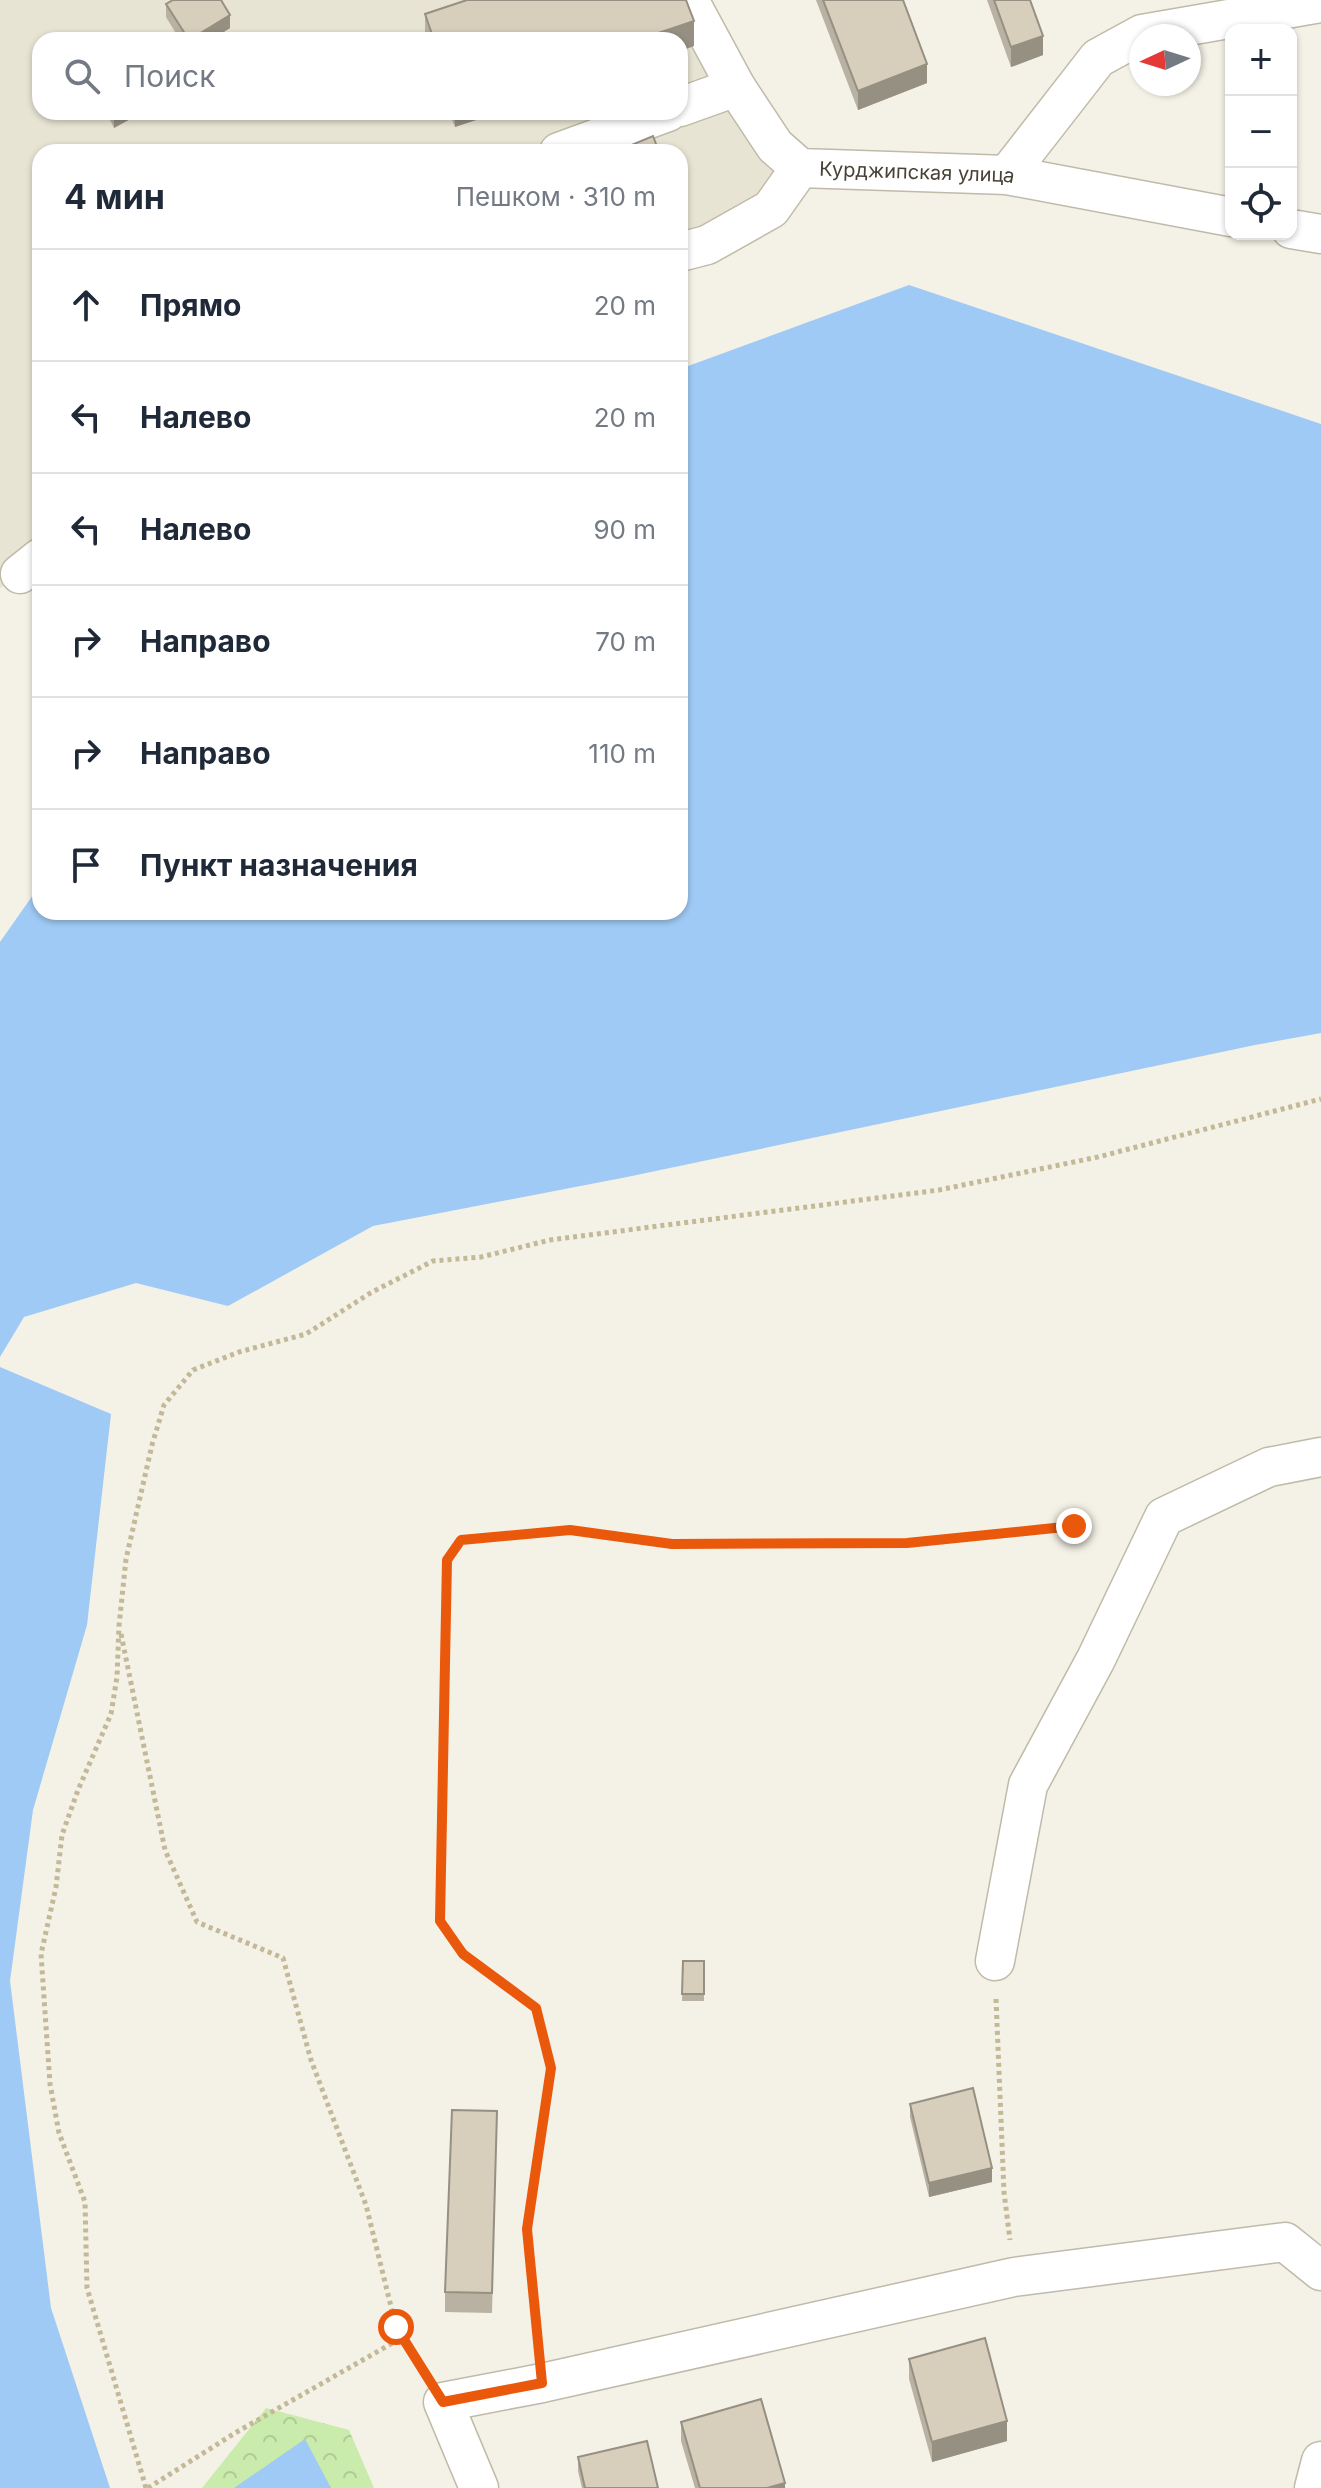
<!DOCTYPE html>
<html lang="ru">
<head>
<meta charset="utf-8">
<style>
	body { margin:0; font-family:Inter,sans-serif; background:#f6f6f7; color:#1f2937 }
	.controls { position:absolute; right:24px; top:24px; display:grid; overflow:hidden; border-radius:16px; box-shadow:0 2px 6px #0004 }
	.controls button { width:72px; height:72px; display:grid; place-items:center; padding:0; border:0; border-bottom:2px solid #e0e1e3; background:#fff; color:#1f2937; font:40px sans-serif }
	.compass { position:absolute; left:1129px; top:24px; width:72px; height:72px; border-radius:50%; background:#fff; box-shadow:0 2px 6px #0004; rotate:266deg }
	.stop { position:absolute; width:24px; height:24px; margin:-18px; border:6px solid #ea580c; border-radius:50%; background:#fff }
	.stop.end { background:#ea580c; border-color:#fff; box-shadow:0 2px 8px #0008 }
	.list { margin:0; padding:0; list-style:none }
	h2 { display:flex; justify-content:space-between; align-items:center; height:104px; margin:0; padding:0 32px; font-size:34px }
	h2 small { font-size:26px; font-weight:400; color:#747a83 }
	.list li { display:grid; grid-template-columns:52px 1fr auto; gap:24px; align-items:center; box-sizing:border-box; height:112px; padding:0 32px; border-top:2px solid #e0e1e3 }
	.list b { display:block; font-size:30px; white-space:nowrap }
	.list em { font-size:26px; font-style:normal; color:#747a83 }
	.icon { flex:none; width:44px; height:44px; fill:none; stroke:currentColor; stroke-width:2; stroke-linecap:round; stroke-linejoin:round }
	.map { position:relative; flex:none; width:1321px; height:2488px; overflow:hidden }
	.search { position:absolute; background:#fff; box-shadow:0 2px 6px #0004; left:32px; top:32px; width:656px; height:88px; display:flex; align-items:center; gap:20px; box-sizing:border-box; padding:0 28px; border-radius:24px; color:#747a83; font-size:30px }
	.panel { position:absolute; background:#fff; box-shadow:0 2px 6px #0004; left:32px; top:144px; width:656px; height:776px; border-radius:24px }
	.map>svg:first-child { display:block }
	.residential { fill:#e8e4d4; fill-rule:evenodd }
	.forest { fill:url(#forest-crowns) }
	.water { fill:#9fcaf5 }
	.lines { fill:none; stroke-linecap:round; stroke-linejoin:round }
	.minor-casing { stroke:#c0baa8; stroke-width:41 }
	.path { stroke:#c3b898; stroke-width:5; stroke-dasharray:4 4; stroke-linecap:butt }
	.minor { stroke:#fff; stroke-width:38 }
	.wall { fill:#b9b1a1 }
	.shaded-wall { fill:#969083 }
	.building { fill:#d7cebb; stroke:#969083; stroke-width:2 }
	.route { stroke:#ea580c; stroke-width:10 }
	.labels { text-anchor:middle; stroke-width:7; stroke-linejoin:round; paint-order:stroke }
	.street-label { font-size:20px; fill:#474235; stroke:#fff }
</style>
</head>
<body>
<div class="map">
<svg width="1321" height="2488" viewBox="0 0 1321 2488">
	<defs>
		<pattern id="forest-crowns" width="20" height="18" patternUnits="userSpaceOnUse" patternTransform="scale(2)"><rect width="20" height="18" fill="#c9ebac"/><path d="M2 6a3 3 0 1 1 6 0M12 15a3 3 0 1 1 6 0" fill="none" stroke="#aecb95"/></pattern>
	</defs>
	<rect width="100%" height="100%" fill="#f4f1e6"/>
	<path class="residential" d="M0,0H689L800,168L680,252V152H40V558L0,588ZM40,40H680V112H40Z"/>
	<polygon class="forest" points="266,2408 349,2430 374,2488 202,2488"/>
	<g class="water">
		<polygon points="909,285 1321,424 1321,1033 1255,1045 627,1177 373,1226 228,1306 136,1283 24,1317 0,1357 0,942 40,885 40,912 680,912 680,369"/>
		<polygon points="0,1367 111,1414 87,1625 33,1810 10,1981 51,2308 110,2488 0,2488"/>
		<polygon points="305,2439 331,2488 234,2488"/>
	</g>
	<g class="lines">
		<g class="minor-casing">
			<g id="minor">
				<path id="s1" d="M689,0L736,87L775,146L800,168L1007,175L1231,217"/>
				<polyline points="680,107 736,87"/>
				<polyline points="559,152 668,112"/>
				<polyline points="1007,175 1098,58 1142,34 1321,3"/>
				<polyline points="1291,229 1321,234"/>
				<polyline points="680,252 707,245 771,209 800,168"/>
				<polyline points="20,574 40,558"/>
				<polyline points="995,1961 1028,1785 1096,1659 1164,1517 1269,1467 1321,1457"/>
				<polyline points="479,2488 443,2402 542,2383 1014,2277 1285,2242 1321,2271"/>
				<polyline points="1314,2488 1321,2461"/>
			</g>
		</g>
		<g class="path">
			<polyline points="121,1634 165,1850 197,1922 283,1958 311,2060 366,2205 396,2327 423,2370"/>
			<polyline points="996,1999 1004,2192 1010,2240"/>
			<polyline points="539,2348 527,2229 551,2068 536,2008 463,1954 440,1921 447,1560 461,1540 570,1530 672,1544 907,1543 1074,1526"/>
			<polyline points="146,2488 87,2288 85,2202 59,2133 50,2084 41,1954 56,1887 62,1835 78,1790 111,1714 117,1677 119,1626 126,1559 152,1445 164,1405 193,1370 239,1352 306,1334 372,1292 433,1261 481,1257 550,1240 939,1190 1098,1157 1321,1099"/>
			<polyline points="148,2488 235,2433 403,2337"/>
		</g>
		<use href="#minor" class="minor"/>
	</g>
	<g class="wall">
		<polygon points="467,0 686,0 694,21 694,46 680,51 680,40 425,40 425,14"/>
		<polygon points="816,0 903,0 927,83 858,110"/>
		<polygon points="987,0 1030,0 1043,55 1011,67"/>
		<polygon points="166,4 230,28 211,40 180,40 166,17"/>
		<polygon points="106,112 143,112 114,128"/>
		<polygon points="449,112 500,112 455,127"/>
		<polygon points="683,1961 704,1961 704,2001 682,2001"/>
		<polygon points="910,2104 992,2182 929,2197 910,2117"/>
		<polygon points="497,2111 492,2313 445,2312 445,2292"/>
		<polygon points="909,2359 1007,2441 932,2462 909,2379"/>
		<polygon points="681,2422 785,2488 695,2488 681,2441"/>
		<polygon points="578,2457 658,2488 582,2488 578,2471"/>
	</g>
	<g class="shaded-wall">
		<polygon points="230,15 230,28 211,40 189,40"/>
		<polygon points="694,21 694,46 680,51 680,40 638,40"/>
		<polygon points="1043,36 1043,55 1011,67 1011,47"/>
		<polygon points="927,64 927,83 858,110 858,91"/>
		<polygon points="118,112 143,112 114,128 114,114"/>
		<polygon points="455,112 500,112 455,127"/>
		<polygon points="992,2168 992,2182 929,2197 929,2183"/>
		<polygon points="1007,2421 1007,2441 932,2462 932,2442"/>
		<polygon points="785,2483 785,2488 767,2488"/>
	</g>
	<g class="building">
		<polygon points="173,0 221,0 230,15 189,40 166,4"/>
		<polygon points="467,0 686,0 694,21 638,40 434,40 425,14"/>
		<polygon points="823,0 903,0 927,64 858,91"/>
		<polygon points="994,0 1030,0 1043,36 1011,47"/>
		<polygon points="146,36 149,40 139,40"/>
		<polygon points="653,136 659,152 631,152 629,146"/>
		<polygon points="683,1961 704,1961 704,1994 682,1994"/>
		<polygon points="973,2088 992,2168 929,2183 910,2104"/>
		<polygon points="452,2110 497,2111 492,2293 445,2292"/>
		<polygon points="985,2338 1007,2421 932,2442 909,2359"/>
		<polygon points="761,2399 785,2483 767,2488 700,2488 681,2422"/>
		<polygon points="647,2441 658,2488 585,2488 578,2457"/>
	</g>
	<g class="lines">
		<polyline class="route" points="396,2327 443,2402 542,2383 527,2229 551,2068 536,2008 463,1954 440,1921 447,1560 461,1540 570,1530 672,1544 907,1543 1074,1526"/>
	</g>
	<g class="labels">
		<g class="street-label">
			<text dy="7" stroke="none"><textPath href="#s1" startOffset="320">Курджипская улица</textPath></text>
		</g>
	</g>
</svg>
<div class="controls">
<button>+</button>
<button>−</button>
<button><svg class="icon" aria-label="locate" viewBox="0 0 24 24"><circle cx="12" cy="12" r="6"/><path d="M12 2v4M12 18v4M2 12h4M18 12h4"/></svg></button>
</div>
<svg class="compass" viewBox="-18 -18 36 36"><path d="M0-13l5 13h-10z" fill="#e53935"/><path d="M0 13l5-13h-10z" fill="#747a83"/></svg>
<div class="stop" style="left:396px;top:2327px"></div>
<div class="stop end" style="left:1074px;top:1526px"></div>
<div class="search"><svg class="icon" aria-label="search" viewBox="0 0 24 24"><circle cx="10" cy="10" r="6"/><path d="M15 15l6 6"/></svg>Поиск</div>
<section class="panel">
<h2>4 мин<small>Пешком · 310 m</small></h2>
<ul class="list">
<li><svg class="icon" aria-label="ahead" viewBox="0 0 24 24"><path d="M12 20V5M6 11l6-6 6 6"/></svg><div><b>Прямо</b></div><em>20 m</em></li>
<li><svg class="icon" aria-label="left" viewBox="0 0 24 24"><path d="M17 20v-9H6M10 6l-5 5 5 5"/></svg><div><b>Налево</b></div><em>20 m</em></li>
<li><svg class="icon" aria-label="left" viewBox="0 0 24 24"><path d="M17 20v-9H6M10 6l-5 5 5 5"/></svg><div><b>Налево</b></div><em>90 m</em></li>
<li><svg class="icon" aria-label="right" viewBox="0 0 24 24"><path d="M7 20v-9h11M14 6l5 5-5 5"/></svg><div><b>Направо</b></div><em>70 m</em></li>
<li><svg class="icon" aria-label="right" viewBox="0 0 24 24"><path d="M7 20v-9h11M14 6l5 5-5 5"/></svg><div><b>Направо</b></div><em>110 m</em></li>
<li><svg class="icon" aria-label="arrive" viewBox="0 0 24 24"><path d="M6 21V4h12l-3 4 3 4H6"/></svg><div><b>Пункт назначения</b></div></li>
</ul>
</section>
</div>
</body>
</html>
